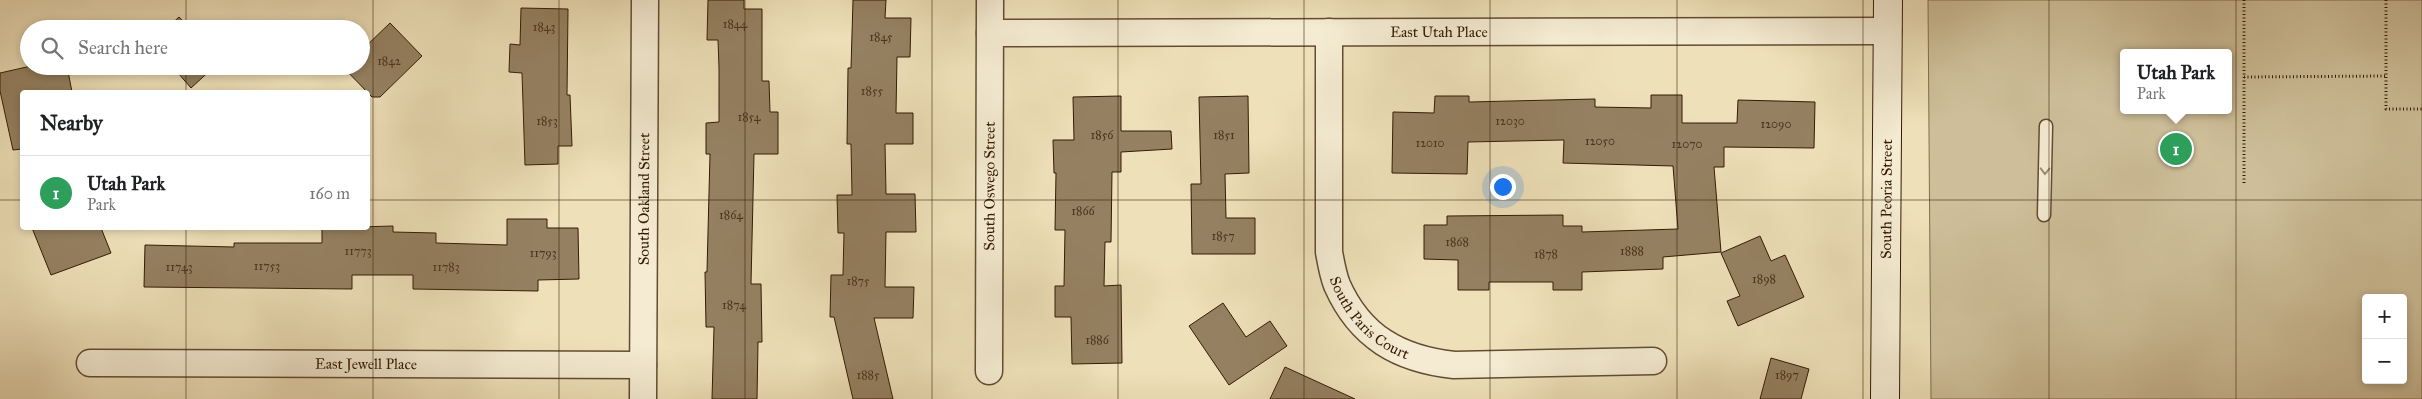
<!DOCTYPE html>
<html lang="en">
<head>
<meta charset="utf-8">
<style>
	body { margin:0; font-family:"IM FELL Great Primer",serif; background:#f2f2f2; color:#202124 }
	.controls { position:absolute; right:15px; bottom:15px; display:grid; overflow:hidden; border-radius:5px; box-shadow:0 2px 8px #0003 }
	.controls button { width:45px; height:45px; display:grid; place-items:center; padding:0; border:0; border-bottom:1px solid #e0e0e0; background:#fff; color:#202124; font:25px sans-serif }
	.you { position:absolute; left:1502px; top:186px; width:18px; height:18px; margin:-12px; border:4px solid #fff; border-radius:50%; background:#1a73e8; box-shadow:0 0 0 8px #1a73e833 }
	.badge { display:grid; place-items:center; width:32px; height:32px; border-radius:50%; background:#0b8043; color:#fff; font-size:16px; font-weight:700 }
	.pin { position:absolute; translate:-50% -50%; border:2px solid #fff; box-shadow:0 1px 5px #0006 }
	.popup { position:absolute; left:2120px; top:49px; width:112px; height:65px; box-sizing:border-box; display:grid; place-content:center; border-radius:5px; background:#fff; filter:drop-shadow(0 1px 4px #0005); font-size:16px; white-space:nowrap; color:#757577 }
	.popup b { font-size:19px; color:#202124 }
	.popup::after { content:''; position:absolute; left:50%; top:100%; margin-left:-10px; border:10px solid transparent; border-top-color:#fff }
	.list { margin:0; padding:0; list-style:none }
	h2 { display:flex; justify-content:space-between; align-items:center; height:65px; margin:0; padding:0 20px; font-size:21px }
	h2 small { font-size:16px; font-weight:400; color:#757577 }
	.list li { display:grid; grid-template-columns:32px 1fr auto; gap:15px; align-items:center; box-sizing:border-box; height:75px; padding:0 20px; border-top:1px solid #e0e0e0 }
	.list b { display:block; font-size:19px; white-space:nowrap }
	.list p { margin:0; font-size:16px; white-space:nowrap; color:#757577 }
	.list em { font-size:16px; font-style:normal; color:#757577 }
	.icon { flex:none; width:28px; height:28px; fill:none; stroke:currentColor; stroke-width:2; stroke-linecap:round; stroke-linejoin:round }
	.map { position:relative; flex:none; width:2422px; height:399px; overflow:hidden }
	.search { position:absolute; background:#fff; box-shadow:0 2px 8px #0003; left:20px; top:20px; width:350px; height:55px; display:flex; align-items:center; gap:12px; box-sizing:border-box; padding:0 18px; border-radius:28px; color:#757577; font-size:19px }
	.panel { position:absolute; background:#fff; box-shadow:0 2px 8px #0003; left:20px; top:90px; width:350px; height:140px; border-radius:5px }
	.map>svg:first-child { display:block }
	.green { fill:#cebf9a; stroke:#816d4f; fill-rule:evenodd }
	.building { fill:#958162; stroke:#341b04 }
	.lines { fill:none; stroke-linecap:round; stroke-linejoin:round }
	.service-casing { stroke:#624c31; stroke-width:15 }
	.minor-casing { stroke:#624c31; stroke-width:29 }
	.secondary-casing { stroke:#341b04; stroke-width:30 }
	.path { stroke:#341b04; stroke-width:3; stroke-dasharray:1 2.5; stroke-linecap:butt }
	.service { stroke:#f4ebd2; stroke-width:12 }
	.minor { stroke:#f4ebd2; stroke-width:26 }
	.secondary { stroke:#f4ebd2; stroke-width:28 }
	.oneway { stroke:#9e8d75 }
	.grid { fill:none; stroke:#341b04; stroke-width:1; stroke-opacity:0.55 }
	.labels { text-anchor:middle; stroke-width:4.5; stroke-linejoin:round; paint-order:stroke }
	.number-label { font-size:12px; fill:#4c341c }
	.street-label { font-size:15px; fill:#341b04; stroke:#f4ebd2 }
</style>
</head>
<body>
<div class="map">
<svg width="2422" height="399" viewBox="0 0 2422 399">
	<rect width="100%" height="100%" fill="#eee0b9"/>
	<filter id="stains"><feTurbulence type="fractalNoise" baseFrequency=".004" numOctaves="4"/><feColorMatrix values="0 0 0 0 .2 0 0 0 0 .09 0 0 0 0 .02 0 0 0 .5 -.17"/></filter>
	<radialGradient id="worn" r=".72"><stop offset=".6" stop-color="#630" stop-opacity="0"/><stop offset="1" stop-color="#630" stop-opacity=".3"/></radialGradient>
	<path class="green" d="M1928,0H2422V399H1931ZM2124,53H2228V110H2124ZM2366,298H2403V380H2366Z"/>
	<g class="building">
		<polygon points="708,0 744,0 744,9 762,9 762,81 769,81 770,112 778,112 778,154 754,154 751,284 761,284 762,342 758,342 757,399 712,399 714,327 706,327 705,272 707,272 710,154 706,154 706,123 719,122 719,68 718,40 707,40"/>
		<polygon points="853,0 886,0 885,18 911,18 910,57 897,57 896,113 913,113 913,144 885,144 886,194 915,194 916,232 886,232 885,287 914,287 913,318 874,318 893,399 853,399 834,317 830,317 831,275 843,275 844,233 838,233 837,195 852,195 851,144 847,144 848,68 851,68"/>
		<polygon points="521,8 568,9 567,95 570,95 572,146 558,146 558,164 525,165 522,73 509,72 510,44 520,45"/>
		<polygon points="179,17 190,29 166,29"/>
		<polygon points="390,23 422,56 380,97 372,97 342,66 361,66 361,51"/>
		<polygon points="31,66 67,66 72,92 22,92 22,149 13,150 0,91 0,73"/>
		<polygon points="172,66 215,66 191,88"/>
		<polygon points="1651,95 1682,95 1682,123 1737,123 1738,100 1815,102 1814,148 1724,147 1724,167 1714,167 1721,252 1663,257 1663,269 1582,272 1582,290 1553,290 1553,282 1489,282 1489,290 1458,290 1458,260 1424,259 1424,225 1447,225 1447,216 1563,215 1563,226 1582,226 1582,232 1678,229 1673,166 1563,163 1564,140 1468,142 1467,174 1392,173 1393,112 1434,113 1435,96 1469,96 1469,102 1595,99 1595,107 1651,108"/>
		<polygon points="1121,96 1121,131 1171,131 1172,149 1121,152 1121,172 1112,172 1111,242 1105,242 1104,286 1121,285 1122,363 1072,364 1071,317 1055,317 1055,286 1064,286 1065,230 1055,230 1056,173 1054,173 1053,140 1074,140 1073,97"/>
		<polygon points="1248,96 1249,173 1225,174 1226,218 1255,218 1255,254 1192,254 1191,184 1201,184 1199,97"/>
		<polygon points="507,219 547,219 547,228 578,228 579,279 538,280 538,291 413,289 413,275 352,275 352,289 144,287 145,245 234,247 234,243 322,243 322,228 393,226 393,232 436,233 436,243 507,245"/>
		<polygon points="32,228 101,228 111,253 51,275"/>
		<polygon points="1760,236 1771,261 1785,255 1804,297 1738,326 1727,301 1740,296 1721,253"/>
		<polygon points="1223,303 1246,337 1270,321 1287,346 1229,385 1189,326"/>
		<polygon points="1771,358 1809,369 1801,399 1760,399"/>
		<polygon points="1285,367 1355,399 1270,399"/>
	</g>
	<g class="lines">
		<g class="service-casing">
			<polyline id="service" points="2044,215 2046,126"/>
		</g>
		<g class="minor-casing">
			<g id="minor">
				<path id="s1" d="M1329,32V252C1331,263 1333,275 1337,285C1360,337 1399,359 1454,365L1653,361"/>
				<path id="s2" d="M990,33L1888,31"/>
				<path id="s3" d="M90,363L643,365"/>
				<path id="s4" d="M989,371L990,0"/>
				<path id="s5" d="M643,399L645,0"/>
			</g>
		</g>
		<g class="secondary-casing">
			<g id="secondary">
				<path id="s6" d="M1885,399L1888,0"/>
			</g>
		</g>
		<g class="path">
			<polyline points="2244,0 2244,184"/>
			<polyline points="2386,0 2386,109 2422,109"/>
			<polyline points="2244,77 2386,76"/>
		</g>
		<use href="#service" class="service"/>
		<use href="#minor" class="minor"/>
		<use href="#secondary" class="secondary"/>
	</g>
	<defs><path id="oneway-chevron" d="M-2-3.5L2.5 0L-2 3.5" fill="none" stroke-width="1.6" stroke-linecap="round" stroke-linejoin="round" transform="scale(1.25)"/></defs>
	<use class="oneway" href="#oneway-chevron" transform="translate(2045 171) rotate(91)"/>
	<path class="grid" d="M186,0V29M373,0V399M559,0V399M745,0V399M932,0V399M1118,0V399M1304,0V399M1490,0V399M1677,0V399M1863,0V399M2049,0V399M2236,0V399M186,66V92M0,200H22M368,200H2422M186,228V399"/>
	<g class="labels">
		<g class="number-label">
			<text x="735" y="28">1844</text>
			<text x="544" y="31">1843</text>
			<text x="881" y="41">1845</text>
			<text x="389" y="65">1842</text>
			<text x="872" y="95">1855</text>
			<text x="749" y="121">1854</text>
			<text x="547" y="125">1853</text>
			<text x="1510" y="125">12030</text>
			<text x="1776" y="128">12090</text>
			<text x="1102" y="139">1856</text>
			<text x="1224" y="139">1851</text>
			<text x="1600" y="145">12050</text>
			<text x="1430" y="147">12010</text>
			<text x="1687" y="148">12070</text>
			<text x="1083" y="215">1866</text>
			<text x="731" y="219">1864</text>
			<text x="1223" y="240">1857</text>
			<text x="1457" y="246">1868</text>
			<text x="358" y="255">11773</text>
			<text x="1632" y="255">1888</text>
			<text x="543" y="257">11793</text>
			<text x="1546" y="258">1878</text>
			<text x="267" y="270">11753</text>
			<text x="179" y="271">11743</text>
			<text x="446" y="271">11783</text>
			<text x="1764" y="283">1898</text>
			<text x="858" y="285">1875</text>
			<text x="734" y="309">1874</text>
			<text x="1097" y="344">1886</text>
			<text x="868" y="379">1885</text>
			<text x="1787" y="379">1897</text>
		</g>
		<g class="street-label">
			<text dy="5" stroke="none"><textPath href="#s2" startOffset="449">East Utah Place</textPath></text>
			<text dy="5" stroke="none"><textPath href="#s4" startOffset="185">South Oswego Street</textPath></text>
			<text dy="5" stroke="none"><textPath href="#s5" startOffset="200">South Oakland Street</textPath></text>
			<text dy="5" stroke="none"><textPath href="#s6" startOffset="200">South Peoria Street</textPath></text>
			<text dy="5" stroke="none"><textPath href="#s1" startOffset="301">South Paris Court</textPath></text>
			<text dy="5" stroke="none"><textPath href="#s3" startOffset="276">East Jewell Place</textPath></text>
		</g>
	</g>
	<rect width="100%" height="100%" filter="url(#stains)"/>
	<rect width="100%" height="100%" fill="url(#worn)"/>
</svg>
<div class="controls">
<button>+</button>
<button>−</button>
</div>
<div class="you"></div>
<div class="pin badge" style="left:2176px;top:149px;background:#2e9e5b">1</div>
<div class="popup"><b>Utah Park</b>Park</div>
<div class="search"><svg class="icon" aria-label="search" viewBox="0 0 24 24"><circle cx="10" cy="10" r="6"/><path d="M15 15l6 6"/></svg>Search here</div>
<section class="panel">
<h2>Nearby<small></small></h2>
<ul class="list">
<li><span class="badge" style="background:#2e9e5b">1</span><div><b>Utah Park</b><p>Park</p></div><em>160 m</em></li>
</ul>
</section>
</div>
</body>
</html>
